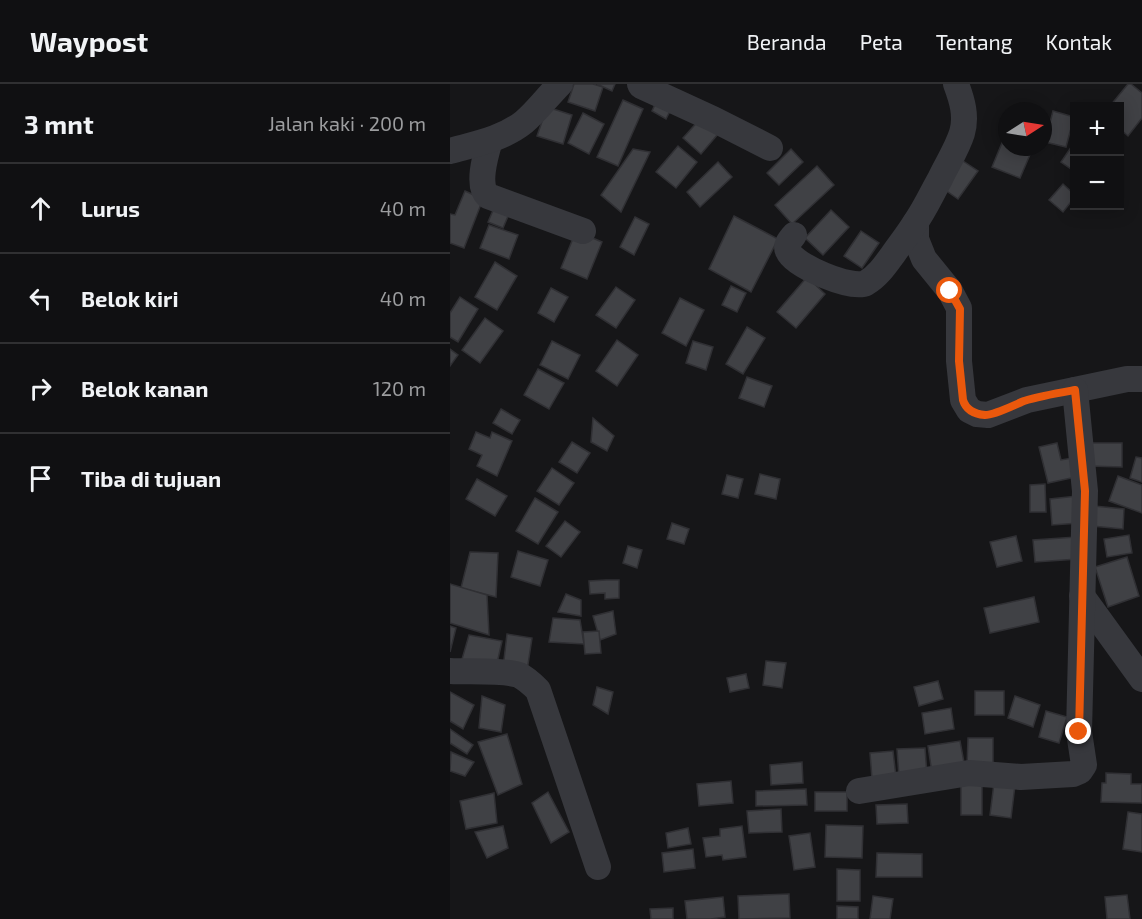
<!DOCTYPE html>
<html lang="id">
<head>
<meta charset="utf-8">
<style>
	body { margin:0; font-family:"Exo 2",sans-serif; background:#19191b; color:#f1f3f6 }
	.controls { position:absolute; right:18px; top:18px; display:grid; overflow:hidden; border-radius:0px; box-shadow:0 3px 15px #0003 }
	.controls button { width:54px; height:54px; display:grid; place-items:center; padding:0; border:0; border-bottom:2px solid #303032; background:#101012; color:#f1f3f6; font:30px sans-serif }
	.compass { position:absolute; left:548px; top:18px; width:54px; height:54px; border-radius:50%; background:#101012; box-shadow:0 3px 15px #0003; rotate:78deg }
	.stop { position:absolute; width:18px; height:18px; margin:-14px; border:4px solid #ea580c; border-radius:50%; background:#fff }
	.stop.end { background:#ea580c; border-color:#fff; box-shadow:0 2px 6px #0008 }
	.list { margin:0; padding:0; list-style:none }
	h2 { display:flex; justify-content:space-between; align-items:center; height:78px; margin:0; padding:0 24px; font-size:26px }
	h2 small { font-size:20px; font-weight:400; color:#9c9d9f }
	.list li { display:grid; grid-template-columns:39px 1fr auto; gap:18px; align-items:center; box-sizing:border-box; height:90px; padding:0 24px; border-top:2px solid #303032 }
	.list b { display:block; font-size:22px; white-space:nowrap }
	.list em { font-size:20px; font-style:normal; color:#9c9d9f }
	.icon { flex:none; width:33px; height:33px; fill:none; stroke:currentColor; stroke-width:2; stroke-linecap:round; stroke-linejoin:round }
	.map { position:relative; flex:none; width:692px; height:835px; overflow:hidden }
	header { display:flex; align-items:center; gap:36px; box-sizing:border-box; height:84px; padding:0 30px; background:#101012; border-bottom:2px solid #303032 }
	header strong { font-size:28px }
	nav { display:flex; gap:33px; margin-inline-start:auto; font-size:21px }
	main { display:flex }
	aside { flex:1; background:#101012 }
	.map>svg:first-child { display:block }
	.building { fill:#404145; stroke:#303034; stroke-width:1.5 }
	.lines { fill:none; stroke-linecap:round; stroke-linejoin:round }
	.minor { stroke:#37383d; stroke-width:26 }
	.route { stroke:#ea580c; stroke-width:8 }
</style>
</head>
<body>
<header>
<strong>Waypost</strong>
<nav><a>Beranda</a><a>Peta</a><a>Tentang</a><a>Kontak</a></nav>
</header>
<main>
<aside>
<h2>3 mnt<small>Jalan kaki · 200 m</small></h2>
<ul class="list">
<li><svg class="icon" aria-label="ahead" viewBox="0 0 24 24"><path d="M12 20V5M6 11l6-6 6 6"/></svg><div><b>Lurus</b></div><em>40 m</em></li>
<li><svg class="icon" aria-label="left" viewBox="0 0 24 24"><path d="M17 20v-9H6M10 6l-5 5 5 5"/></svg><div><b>Belok kiri</b></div><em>40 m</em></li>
<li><svg class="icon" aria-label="right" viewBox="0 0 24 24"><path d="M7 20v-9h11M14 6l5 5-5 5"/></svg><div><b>Belok kanan</b></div><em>120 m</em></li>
<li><svg class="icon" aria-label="arrive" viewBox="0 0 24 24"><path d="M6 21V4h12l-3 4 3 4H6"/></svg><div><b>Tiba di tujuan</b></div></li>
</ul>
</aside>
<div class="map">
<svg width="692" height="835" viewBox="0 0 692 835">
	<rect width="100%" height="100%" fill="#161618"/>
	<g class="building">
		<polygon points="124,0 143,0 153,3 145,27 118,18"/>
		<polygon points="147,0 165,0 162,7"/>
		<polygon points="678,0 681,0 692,9 692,34 678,52 670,45 670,22 660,22"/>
		<polygon points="208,14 223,21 216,35 202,27"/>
		<polygon points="173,16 193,25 168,82 147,73"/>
		<polygon points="97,23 122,31 113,60 87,52"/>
		<polygon points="603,27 624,33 616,63 595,58"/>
		<polygon points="133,29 154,40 139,70 118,59"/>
		<polygon points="251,34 268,50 251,70 233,54"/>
		<polygon points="554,54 557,55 557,63 574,63 582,66 570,94 542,83"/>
		<polygon points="624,59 624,87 611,78"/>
		<polygon points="228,62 247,78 226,104 206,88"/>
		<polygon points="183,65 200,68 171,128 151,111"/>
		<polygon points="341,65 353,78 329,101 317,89"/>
		<polygon points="510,75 528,87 508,115 491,103"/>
		<polygon points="268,78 282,93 250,123 237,108"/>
		<polygon points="367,82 384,101 342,140 325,121"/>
		<polygon points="613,100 624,110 624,114 613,128 599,116"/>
		<polygon points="15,107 33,115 14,164 0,159 0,130 5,131"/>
		<polygon points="47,117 62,123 53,144 38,138"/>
		<polygon points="381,126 399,143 373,171 355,154"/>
		<polygon points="284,132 328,155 301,208 259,185"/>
		<polygon points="185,133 199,140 184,171 170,163"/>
		<polygon points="39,141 68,151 59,175 30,164"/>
		<polygon points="126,147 152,158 137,195 111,184"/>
		<polygon points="411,147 429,159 412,184 394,172"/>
		<polygon points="45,178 67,192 47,226 25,213"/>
		<polygon points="357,193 375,210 346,244 327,228"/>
		<polygon points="281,202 296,209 287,228 272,221"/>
		<polygon points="166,203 185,216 166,244 146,231"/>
		<polygon points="101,204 118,213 104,238 88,229"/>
		<polygon points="10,213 28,225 8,258 0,253 0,229"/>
		<polygon points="230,214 254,226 236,262 212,249"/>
		<polygon points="35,234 53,247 30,279 12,266"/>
		<polygon points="297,243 315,254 293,290 276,280"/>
		<polygon points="167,256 188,271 167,302 146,287"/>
		<polygon points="102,257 130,271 118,295 90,281"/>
		<polygon points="243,257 263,263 256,286 236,279"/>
		<polygon points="0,265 8,271 0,282"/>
		<polygon points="88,285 114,299 99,325 74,311"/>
		<polygon points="297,293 322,302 314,323 289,314"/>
		<polygon points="51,325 70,336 62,350 43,339"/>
		<polygon points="143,334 164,352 157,367 141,358"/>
		<polygon points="26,348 40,354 42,348 62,357 47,392 27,382 32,371 19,365"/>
		<polygon points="122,358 140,369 127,389 109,378"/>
		<polygon points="607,359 611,376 622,374 626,393 598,399 589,363"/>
		<polygon points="637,359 672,359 672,383 637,382"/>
		<polygon points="686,373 692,374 692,398 680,394"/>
		<polygon points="102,384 124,399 109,421 87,407"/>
		<polygon points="310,390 330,395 326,415 305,410"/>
		<polygon points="277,391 293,395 288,414 272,410"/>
		<polygon points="668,392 692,401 692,429 659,417"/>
		<polygon points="27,395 57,412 45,432 16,415"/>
		<polygon points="595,400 596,428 580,428 580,401"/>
		<polygon points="627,412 630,439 602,441 600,415"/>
		<polygon points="85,414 108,428 88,460 66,447"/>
		<polygon points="644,422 674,425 673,445 642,442"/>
		<polygon points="115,437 130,448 111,473 96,462"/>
		<polygon points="222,439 239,445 234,460 217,455"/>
		<polygon points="679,451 682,469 657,473 654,455"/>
		<polygon points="566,452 572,477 547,483 540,458"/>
		<polygon points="626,453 628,475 585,478 583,456"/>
		<polygon points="178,462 192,466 187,484 173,479"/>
		<polygon points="68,467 98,476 90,502 61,493"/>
		<polygon points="20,468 48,469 46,513 11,504"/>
		<polygon points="677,473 689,512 658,523 645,483"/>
		<polygon points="156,496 169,496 169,514 155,515 155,509 140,510 139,497"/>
		<polygon points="0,500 37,511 39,551 0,539"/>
		<polygon points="116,510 131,516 131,532 108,528"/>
		<polygon points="584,513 589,538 540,549 534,524"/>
		<polygon points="163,527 166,550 150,556 143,532"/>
		<polygon points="103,534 130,536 134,560 99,558"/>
		<polygon points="0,542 6,544 0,568"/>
		<polygon points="149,547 151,569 135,570 133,548"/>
		<polygon points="57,550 82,554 77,587 53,584"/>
		<polygon points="19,551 52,557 46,584 10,582"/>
		<polygon points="316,577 336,579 332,604 313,601"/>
		<polygon points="296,590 299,604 280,608 277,594"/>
		<polygon points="488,597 493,615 469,622 464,603"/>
		<polygon points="147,603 163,608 158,630 143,621"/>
		<rect x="525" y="607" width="29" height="24"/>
		<polygon points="0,608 24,621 13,645 0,637"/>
		<polygon points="32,612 55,621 51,648 29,644"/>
		<polygon points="565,612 590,621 583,643 558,634"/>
		<polygon points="501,624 504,645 475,650 472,629"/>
		<polygon points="596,627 617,633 609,659 589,653"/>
		<polygon points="0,645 23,661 17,670 0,659"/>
		<polygon points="57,650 72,700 48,711 28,658"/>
		<polygon points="518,654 543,654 543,682 517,682"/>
		<polygon points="510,657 515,684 482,689 478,662"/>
		<polygon points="475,664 477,691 449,693 447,665"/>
		<polygon points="443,667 446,693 422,695 420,669"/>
		<polygon points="1,668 24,678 15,692 0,687"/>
		<polygon points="352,678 353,699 321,701 320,681"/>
		<polygon points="656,689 681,690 681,700 692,700 692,719 651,718 652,699 656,699"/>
		<polygon points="281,697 283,719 249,722 247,700"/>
		<polygon points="544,699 565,701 561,734 540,731"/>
		<rect x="511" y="701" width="21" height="30"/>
		<polygon points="356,705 357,721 306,722 306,707"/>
		<polygon points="98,708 119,748 101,759 82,719"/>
		<rect x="365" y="708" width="32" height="19"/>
		<polygon points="44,709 47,739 16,745 10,717"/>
		<polygon points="457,720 458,739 427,740 426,721"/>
		<polygon points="331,725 332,748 299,749 297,727"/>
		<polygon points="678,728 692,730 692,768 673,765"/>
		<polygon points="376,741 413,742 412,774 375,773"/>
		<polygon points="53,742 58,764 37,774 25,748"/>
		<polygon points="292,742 296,773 273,776 272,771 256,773 253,754 270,752 270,745"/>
		<polygon points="238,744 241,760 218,764 216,749"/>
		<polygon points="360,749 365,783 344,786 339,752"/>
		<polygon points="243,765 245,784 214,788 212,769"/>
		<polygon points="427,769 472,770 472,793 426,793"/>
		<polygon points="387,785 410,786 410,817 387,817"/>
		<polygon points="339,810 340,834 289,835 288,812"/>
		<polygon points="677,811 680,835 657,835 655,813"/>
		<polygon points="423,812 443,815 440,835 420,835"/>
		<polygon points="273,813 275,833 261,835 237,835 235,817"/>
		<polygon points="387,822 408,823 408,835 387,835"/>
		<polygon points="223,824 223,835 201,835 200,825"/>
	</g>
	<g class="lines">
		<g class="minor">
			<polyline points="190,0 191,2 263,35 320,64"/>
			<path d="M40,56C36,70 26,102 38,112L133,147"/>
			<path d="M0,67C25,60 53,55 74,38C87,27 98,12 110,0"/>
			<polyline points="466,138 466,155 474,175 500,207 509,224 509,277 513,316 519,326 527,330 538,331 577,316 677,295 692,295"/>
			<path d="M344,151C340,156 335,161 338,167C344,182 402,206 416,199C428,192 436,180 444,169C451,159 459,149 465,139C475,125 482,109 490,95C497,80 507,65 512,49C517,32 512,16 506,0"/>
			<polyline points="632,512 692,595"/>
			<path d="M0,587C18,588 54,586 69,591C77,595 82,600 88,606L148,783"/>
			<polyline points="409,707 519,689 571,693 623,690 630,687 634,681 629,648 635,407 625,306"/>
		</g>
	</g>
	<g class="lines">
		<path class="route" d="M500,207L510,225L509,277L513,316C516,326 524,330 535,331C545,331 564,321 574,317C590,312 608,309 625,306L635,407L629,648"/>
	</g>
</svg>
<div class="controls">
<button>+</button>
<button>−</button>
</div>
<svg class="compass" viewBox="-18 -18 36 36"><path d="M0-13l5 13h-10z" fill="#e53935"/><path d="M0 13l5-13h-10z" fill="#9c9d9f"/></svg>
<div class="stop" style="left:500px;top:207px"></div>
<div class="stop end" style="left:629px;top:648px"></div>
</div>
</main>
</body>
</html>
